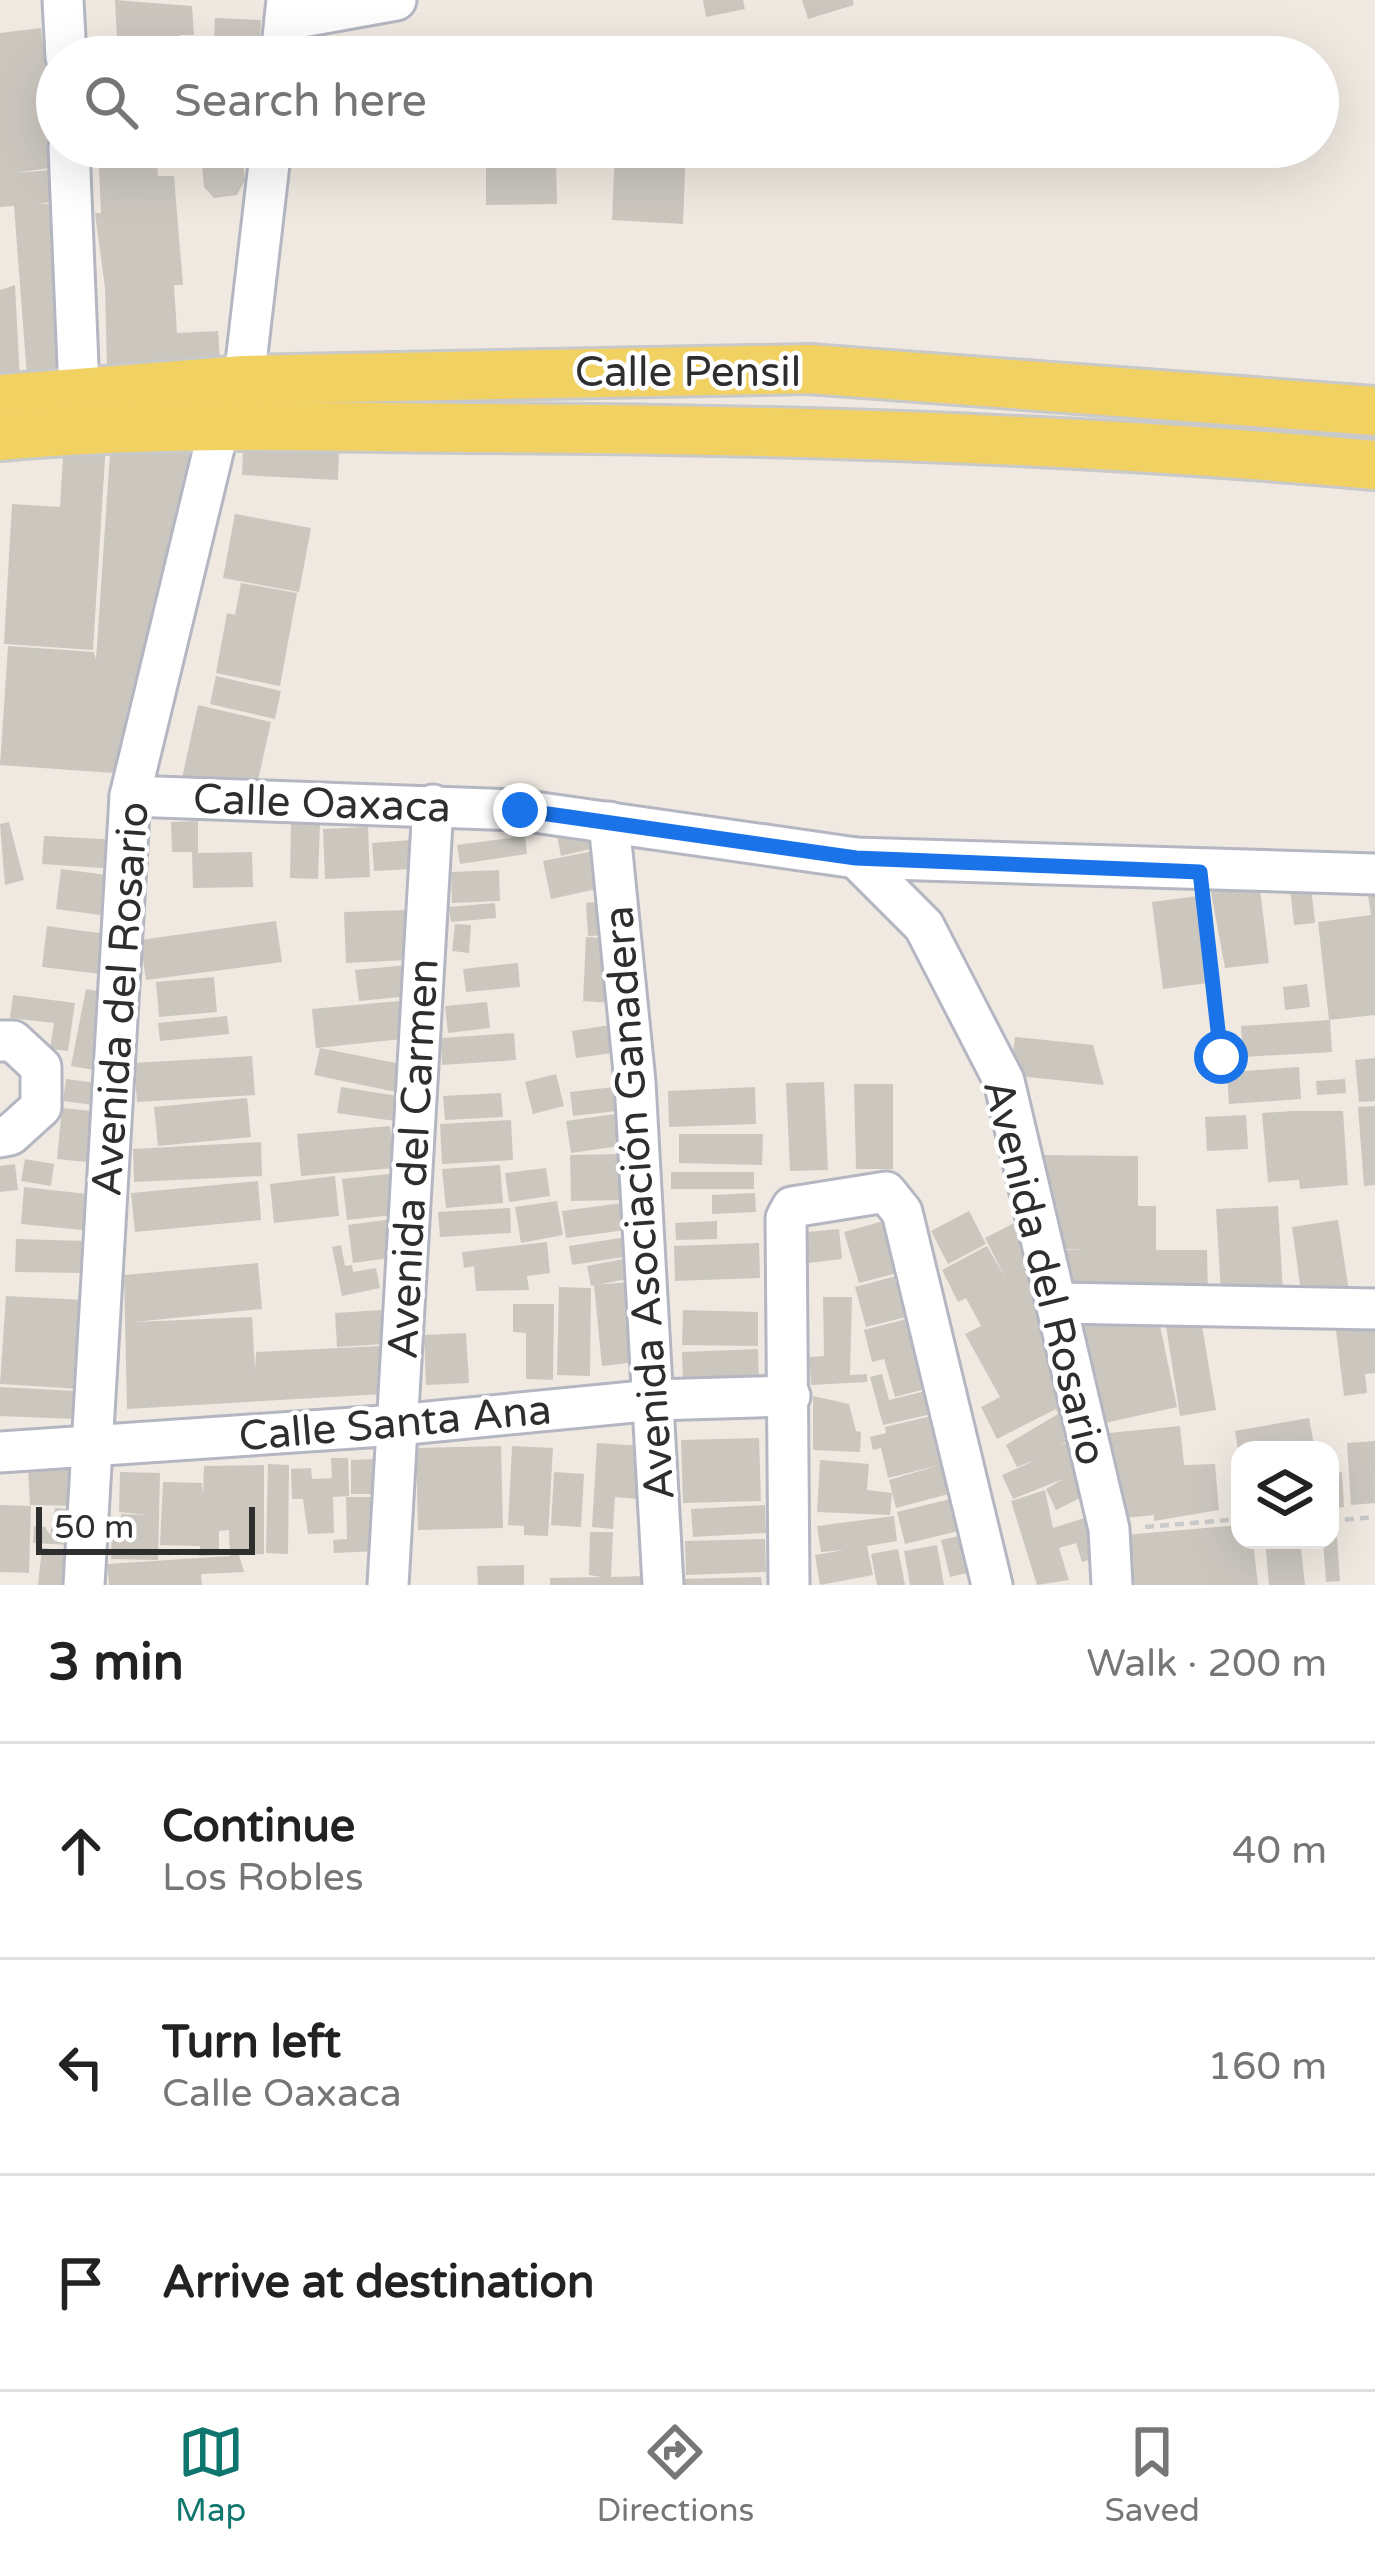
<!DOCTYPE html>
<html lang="en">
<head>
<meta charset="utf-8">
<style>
	body { margin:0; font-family:"Varela Round",sans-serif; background:#f6f6f6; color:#222 }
	.controls { position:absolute; right:36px; bottom:36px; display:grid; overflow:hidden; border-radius:24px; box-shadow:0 12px 48px #0002 }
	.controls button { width:108px; height:108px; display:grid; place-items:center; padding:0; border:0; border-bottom:3px solid #e0e0e0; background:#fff; color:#222; font:60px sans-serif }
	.scale { position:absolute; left:36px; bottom:30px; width:219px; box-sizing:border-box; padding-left:12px; border:6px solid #2e2e2e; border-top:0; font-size:33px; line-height:42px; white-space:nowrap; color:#2e2e2e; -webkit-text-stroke:9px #fff; paint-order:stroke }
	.stop { position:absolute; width:36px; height:36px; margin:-27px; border:9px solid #1a73e8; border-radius:50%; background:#fff }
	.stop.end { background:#1a73e8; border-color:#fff; box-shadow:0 3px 12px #0008 }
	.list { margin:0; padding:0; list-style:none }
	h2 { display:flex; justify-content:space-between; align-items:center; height:156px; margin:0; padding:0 48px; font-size:51px }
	h2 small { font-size:39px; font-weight:400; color:#767676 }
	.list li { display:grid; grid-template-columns:78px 1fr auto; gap:36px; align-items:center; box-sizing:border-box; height:216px; padding:0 48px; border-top:3px solid #e0e0e0 }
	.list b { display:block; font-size:45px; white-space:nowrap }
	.list p { margin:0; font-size:39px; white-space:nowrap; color:#767676 }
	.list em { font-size:39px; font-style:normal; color:#767676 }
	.icon { flex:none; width:66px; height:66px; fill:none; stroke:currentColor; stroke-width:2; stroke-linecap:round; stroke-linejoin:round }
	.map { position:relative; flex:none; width:1375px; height:1585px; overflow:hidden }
	.search { position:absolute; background:#fff; box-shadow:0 12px 48px #0002; left:36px; right:36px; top:36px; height:132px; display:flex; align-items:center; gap:30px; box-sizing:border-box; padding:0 42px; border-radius:66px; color:#767676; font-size:45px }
	.sheet { height:804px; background:#fff }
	nav { display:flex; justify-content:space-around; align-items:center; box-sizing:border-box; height:168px; border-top:3px solid #e0e0e0; background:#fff; font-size:33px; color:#767676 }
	nav a { display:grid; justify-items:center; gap:6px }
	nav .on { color:#0f766e }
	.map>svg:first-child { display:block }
	.building { fill:#cbc7bf }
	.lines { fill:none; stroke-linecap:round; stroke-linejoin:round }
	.minor-casing { stroke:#b4b7c1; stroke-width:45 }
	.major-casing { stroke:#c9c9c9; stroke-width:54 }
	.path { stroke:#c9c9c9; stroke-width:4.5; stroke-dasharray:9 6; stroke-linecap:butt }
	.minor { stroke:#fff; stroke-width:39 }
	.major { stroke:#f2d163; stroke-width:48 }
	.route { stroke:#1a73e8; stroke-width:15 }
	.labels { text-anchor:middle; stroke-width:9; stroke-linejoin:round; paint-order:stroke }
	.street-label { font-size:42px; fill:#2e2e2e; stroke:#fff }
</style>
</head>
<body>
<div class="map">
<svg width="1375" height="1585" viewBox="0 0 1375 1585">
	<rect width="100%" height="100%" fill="#efe9e1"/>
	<g class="building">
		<polygon points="115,0 192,6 194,35 180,35 181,57 94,57 93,39 117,38"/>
		<polygon points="703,0 743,0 745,9 706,17"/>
		<polygon points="802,0 853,0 854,5 808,19"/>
		<polygon points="215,18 261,20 260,44 214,42"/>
		<polygon points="41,28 57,167 15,173 51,170 54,202 38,204 52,204 66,375 27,377 14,206 0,207 0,33"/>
		<polygon points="647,50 740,52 740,57 646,57"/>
		<polygon points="98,147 156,147 158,176 174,176 183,285 174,285 177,333 218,331 220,360 107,369 105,288 95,213 101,213"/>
		<polygon points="191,147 241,147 245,180 237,195 214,198 204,187 202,167 192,167"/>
		<polygon points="582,147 601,147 601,166 581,166"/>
		<polygon points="615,147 686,147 683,224 612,220"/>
		<polygon points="556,160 557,204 486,205 486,161"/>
		<polygon points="15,285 20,380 0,383 0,290"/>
		<polygon points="111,438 193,450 166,620 152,618 127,774 0,765 8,646 94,652 96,660"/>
		<polygon points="64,440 106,443 93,650 4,644 12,504 60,507"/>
		<polygon points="243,446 339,450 338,480 242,475"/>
		<polygon points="235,514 311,528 299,592 223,578"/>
		<polygon points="241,583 297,593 280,686 216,673 227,613 235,615"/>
		<polygon points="216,676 281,691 275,719 210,704"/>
		<polygon points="198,705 271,722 255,794 182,778"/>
		<polygon points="198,821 198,853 252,852 253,887 193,888 192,852 172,852 171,822"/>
		<polygon points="9,822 24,880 5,885 0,824"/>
		<polygon points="291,823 320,824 318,879 290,878"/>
		<polygon points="368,827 370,877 325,879 323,829"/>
		<polygon points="593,828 598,847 561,856 557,836"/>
		<polygon points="44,836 120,840 118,869 42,864"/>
		<polygon points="525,836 527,854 460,864 457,845"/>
		<polygon points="411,840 412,869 374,871 372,843"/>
		<polygon points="599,850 606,887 551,899 543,861"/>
		<polygon points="61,869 107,875 101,915 56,909"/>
		<polygon points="499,870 500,901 452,903 451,872"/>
		<polygon points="1259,881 1269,963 1225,968 1210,887"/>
		<polygon points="1311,886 1315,923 1294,925 1290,888"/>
		<polygon points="1368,895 1375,895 1375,1015 1329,1020 1318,922 1371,915"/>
		<polygon points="1198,896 1208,983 1163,989 1152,902"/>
		<polygon points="606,901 609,935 588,936 586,903"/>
		<polygon points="495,903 496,918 451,922 449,907"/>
		<polygon points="406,910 408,960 346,963 344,912"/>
		<polygon points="276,921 282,962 146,980 140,940"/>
		<polygon points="455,924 471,925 469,953 452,951"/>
		<polygon points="47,926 106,934 101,974 42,967"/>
		<polygon points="586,937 616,939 612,1003 583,1001"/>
		<polygon points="518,963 520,987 466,992 463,969"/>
		<polygon points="407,965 410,996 359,1001 355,970"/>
		<polygon points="214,977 217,1012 159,1017 156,982"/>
		<polygon points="1307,984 1310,1007 1285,1010 1283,987"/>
		<polygon points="86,989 109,993 94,1070 71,1066"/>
		<polygon points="13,995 75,1003 68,1051 50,1049 54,1023 10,1018"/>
		<polygon points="399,1001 402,1039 316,1048 312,1009"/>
		<polygon points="487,1002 490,1028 448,1033 445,1006"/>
		<polygon points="227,1016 229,1034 160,1041 158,1023"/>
		<polygon points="1330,1020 1332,1052 1243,1057 1241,1026"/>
		<polygon points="610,1025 613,1053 576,1058 572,1031"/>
		<polygon points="514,1033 516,1060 442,1065 441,1038"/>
		<polygon points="1015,1037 1093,1045 1104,1085 1010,1075"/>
		<polygon points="320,1048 406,1065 401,1093 314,1075"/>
		<polygon points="252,1056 255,1095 137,1102 134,1063"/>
		<polygon points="1375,1058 1375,1101 1359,1102 1355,1060"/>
		<polygon points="1299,1067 1301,1099 1229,1104 1227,1072"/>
		<polygon points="556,1074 564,1106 533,1114 525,1082"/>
		<polygon points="66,1079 104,1084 101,1106 63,1101"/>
		<polygon points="1345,1079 1346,1093 1317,1095 1316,1081"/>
		<polygon points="824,1082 828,1170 790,1171 786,1083"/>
		<polygon points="854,1084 893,1084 893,1169 856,1169"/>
		<polygon points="623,1086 626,1110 573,1116 570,1092"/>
		<polygon points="341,1087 398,1096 395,1121 337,1113"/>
		<polygon points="755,1087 756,1124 669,1127 668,1091"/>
		<polygon points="501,1093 503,1117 445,1120 443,1096"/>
		<polygon points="247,1098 251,1137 158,1146 154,1107"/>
		<polygon points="1375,1106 1375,1185 1364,1186 1358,1107"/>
		<polygon points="62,1108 102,1112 97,1163 57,1159"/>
		<polygon points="1293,1111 1343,1111 1348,1185 1300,1189 1299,1180 1268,1182 1262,1113"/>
		<polygon points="622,1113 627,1145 571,1153 566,1121"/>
		<polygon points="1246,1115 1248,1149 1207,1151 1205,1117"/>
		<polygon points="511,1120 513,1160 442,1164 440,1124"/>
		<polygon points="390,1126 395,1168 301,1176 297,1134"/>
		<polygon points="679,1134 763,1134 762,1165 679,1163"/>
		<polygon points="261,1142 262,1176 134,1182 133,1149"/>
		<polygon points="624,1154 625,1200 571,1201 570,1155"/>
		<polygon points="1034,1155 1138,1156 1138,1206 1156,1206 1156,1250 1207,1250 1208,1296 1079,1296 1064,1250 1085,1249 1062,1249"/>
		<polygon points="25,1159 54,1164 51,1186 21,1181"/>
		<polygon points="15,1164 18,1190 0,1192 0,1166"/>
		<polygon points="500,1165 503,1203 446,1208 442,1169"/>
		<polygon points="546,1168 550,1196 509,1202 505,1173"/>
		<rect x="671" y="1172" width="83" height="17"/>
		<polygon points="389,1174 393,1215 347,1220 342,1179"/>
		<polygon points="335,1176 339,1216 274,1223 270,1184"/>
		<polygon points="258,1181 261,1220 135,1232 131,1193"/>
		<polygon points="24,1187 96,1195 93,1231 21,1224"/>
		<polygon points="755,1193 756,1212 712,1214 712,1195"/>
		<polygon points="557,1201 563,1235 521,1243 515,1207"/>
		<polygon points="637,1201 641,1228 566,1238 562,1211"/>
		<polygon points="1278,1206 1283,1291 1221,1294 1216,1209"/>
		<polygon points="510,1208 511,1233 440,1237 438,1212"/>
		<polygon points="969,1211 986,1244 948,1264 931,1231"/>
		<polygon points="392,1219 397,1257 353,1263 348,1225"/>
		<polygon points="887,1220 901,1272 859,1283 844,1232"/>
		<polygon points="1338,1220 1349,1292 1302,1299 1292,1227"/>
		<polygon points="717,1221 717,1239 676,1240 675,1223"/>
		<polygon points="1018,1221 1085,1433 1059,1446 1076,1440 1096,1490 1056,1510 1046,1489 1063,1479 1013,1499 1002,1475 1038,1459 1017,1467 1006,1445 1058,1414 1056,1409 997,1439 981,1407 1000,1397 965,1334 981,1326 966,1298 958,1302 942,1270 987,1246 1006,1279 985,1238"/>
		<polygon points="839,1229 842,1259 809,1263 806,1232"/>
		<polygon points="639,1235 642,1254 572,1265 569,1246"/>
		<polygon points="16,1239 87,1241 86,1273 15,1272"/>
		<polygon points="547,1242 550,1273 527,1276 529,1290 476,1291 474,1266 464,1268 462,1252"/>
		<polygon points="759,1243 760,1278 675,1281 674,1246"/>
		<polygon points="341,1245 345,1266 352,1265 353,1272 376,1268 380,1288 342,1296 332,1247"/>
		<polygon points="634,1257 638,1277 591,1286 587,1266"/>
		<polygon points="258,1263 262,1309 135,1322 252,1317 255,1370 256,1352 381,1346 383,1394 127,1409 124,1275"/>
		<polygon points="904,1274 914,1315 866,1327 855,1287"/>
		<polygon points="630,1282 638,1362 602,1366 594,1285"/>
		<polygon points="559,1287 591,1288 590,1376 557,1375"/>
		<polygon points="6,1296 84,1300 81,1389 0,1384"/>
		<polygon points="823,1297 852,1297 850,1375 867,1374 867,1382 811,1385 809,1357 824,1356"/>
		<polygon points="513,1304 554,1304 553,1380 526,1379 526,1333 513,1332"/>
		<polygon points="381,1310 384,1344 337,1347 335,1313"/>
		<polygon points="683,1310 758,1312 758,1346 682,1345"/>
		<polygon points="1158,1316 1177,1407 1105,1423 1083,1321"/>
		<polygon points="914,1317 933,1387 895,1397 884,1359 872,1362 864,1330"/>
		<polygon points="1375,1317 1375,1373 1365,1374 1367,1393 1344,1396 1335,1322"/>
		<polygon points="1201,1320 1216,1410 1180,1416 1166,1326"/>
		<polygon points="466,1333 469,1383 426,1385 424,1335"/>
		<polygon points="758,1349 759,1383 683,1386 682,1352"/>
		<polygon points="882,1374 889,1400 930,1390 936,1413 883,1425 870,1377"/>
		<polygon points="0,1387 76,1391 75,1419 0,1416"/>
		<polygon points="813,1396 849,1404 856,1431 861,1432 860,1452 813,1450"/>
		<polygon points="940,1414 960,1491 896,1508 889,1480 940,1465 888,1478 881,1448 873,1450 870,1437 886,1433 885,1427"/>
		<polygon points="1309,1418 1315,1450 1238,1450 1235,1431"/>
		<polygon points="1180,1426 1184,1465 1215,1464 1219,1510 1154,1521 1154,1515 1115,1519 1109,1433"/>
		<polygon points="759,1438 761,1501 683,1503 681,1440"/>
		<polygon points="1375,1441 1375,1503 1351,1505 1347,1443"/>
		<polygon points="597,1443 643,1446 639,1499 615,1497 613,1529 592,1527"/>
		<polygon points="501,1446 503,1528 418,1530 416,1448"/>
		<polygon points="512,1446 553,1448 548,1536 524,1535 524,1526 508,1525"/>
		<polygon points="331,1458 348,1458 349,1496 333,1497 334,1533 308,1534 303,1499 292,1499 291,1469 311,1468 312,1479 332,1478"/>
		<polygon points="377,1459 377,1494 351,1494 351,1460"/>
		<polygon points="820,1460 869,1464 867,1490 892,1493 890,1515 817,1512"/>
		<polygon points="268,1464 289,1465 288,1554 266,1553"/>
		<polygon points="264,1465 264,1554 239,1555 244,1572 201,1574 202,1585 109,1585 107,1564 230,1556 229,1530 219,1531 219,1555 199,1556 200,1546 160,1545 163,1482 202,1483 203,1496 204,1466"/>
		<polygon points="76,1467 77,1506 30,1505 28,1468"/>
		<polygon points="120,1472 160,1473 158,1560 111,1559 112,1525 121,1525 121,1514 149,1515 119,1512"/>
		<polygon points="554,1472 584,1474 581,1527 551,1525"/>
		<polygon points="1342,1472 1344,1507 1330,1509 1330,1473"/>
		<polygon points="1045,1490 1053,1528 1094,1515 1105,1555 1082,1562 1076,1543 1059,1548 1069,1580 1037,1585 1011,1501"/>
		<polygon points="967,1495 975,1527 905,1544 897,1512"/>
		<polygon points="346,1497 378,1497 379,1551 334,1553 333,1540 347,1539"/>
		<polygon points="0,1505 31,1506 29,1573 0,1572"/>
		<polygon points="765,1505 766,1533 693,1537 691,1509"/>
		<polygon points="55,1508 74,1509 72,1545 33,1543 34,1526 45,1527 50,1535"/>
		<polygon points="894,1516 897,1541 867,1546 873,1575 820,1585 815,1555 844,1550 821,1552 817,1526"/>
		<polygon points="1240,1525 1240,1540 1253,1540 1258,1585 1128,1585 1124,1535"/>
		<polygon points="590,1532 613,1532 611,1577 644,1576 644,1585 550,1585 550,1578 602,1577 589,1575"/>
		<polygon points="976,1532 985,1569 950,1577 941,1540"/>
		<polygon points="1337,1537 1340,1581 1326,1582 1323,1540"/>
		<polygon points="765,1539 766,1572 686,1575 685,1541"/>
		<polygon points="1265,1540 1300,1540 1305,1585 1269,1585"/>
		<polygon points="937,1545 944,1585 910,1585 904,1551"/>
		<polygon points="42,1548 72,1551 69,1585 38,1585"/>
		<polygon points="898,1549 905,1585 877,1585 871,1554"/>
		<polygon points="524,1565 524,1585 478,1585 477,1566"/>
		<polygon points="761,1577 762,1585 680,1585 680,1579"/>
	</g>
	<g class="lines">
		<g class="minor-casing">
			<g id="minor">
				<polyline points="63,0 66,57"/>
				<polyline points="285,20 396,0"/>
				<polyline points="281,57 287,0"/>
				<polyline points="69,147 79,390"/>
				<polyline points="130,796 520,810 856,858 1375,874"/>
				<polyline points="609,822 635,1082 663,1585"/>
				<polyline points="856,858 924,926 1004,1081 1109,1529 1112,1585"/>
				<polyline points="0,1041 13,1041 41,1067 41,1107 10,1135 0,1137"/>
				<polyline points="1059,1303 1375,1309"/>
				<polyline points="0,1452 397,1425 654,1400 790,1396"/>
				<polyline points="84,1585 130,796 220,423 244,380 271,147"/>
				<polyline points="388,1585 433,805"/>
				<polyline points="789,1585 786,1218 792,1207 886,1192 902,1212 992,1585"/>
			</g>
		</g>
		<g class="major-casing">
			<g id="major">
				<polyline points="0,399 244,380 809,369 1375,411"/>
				<path d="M0,436C158,421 315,427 474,428C775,429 1075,438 1375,465"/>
			</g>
		</g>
		<g class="path">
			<polyline points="1204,901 1221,1057"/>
			<polyline points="1330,1521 1375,1517"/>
			<polyline points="1145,1527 1240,1519"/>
		</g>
		<use href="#minor" class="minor"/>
		<use href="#major" class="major"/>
	</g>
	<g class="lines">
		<polyline class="route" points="520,810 856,858 1200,872 1221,1057"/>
	</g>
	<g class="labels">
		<g class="street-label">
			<text x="688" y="386">Calle Pensil</text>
			<text transform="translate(322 802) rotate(2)" y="15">Calle Oaxaca</text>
			<text transform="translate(119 999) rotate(-86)" y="15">Avenida del Rosario</text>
			<text transform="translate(412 1159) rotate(-87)" y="15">Avenida del Carmen</text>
			<text transform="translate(638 1203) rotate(-94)" y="15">Avenida Asociación Ganadera</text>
			<text transform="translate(1046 1272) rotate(76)" y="15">Avenida del Rosario</text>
			<text transform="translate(395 1422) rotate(-5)" y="15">Calle Santa Ana</text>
		</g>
	</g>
</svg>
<div class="controls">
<button><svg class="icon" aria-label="layers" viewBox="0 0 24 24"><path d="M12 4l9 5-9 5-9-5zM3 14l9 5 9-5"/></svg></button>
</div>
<div class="scale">50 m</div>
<div class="stop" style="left:1221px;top:1057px"></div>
<div class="stop end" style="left:520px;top:810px"></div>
<div class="search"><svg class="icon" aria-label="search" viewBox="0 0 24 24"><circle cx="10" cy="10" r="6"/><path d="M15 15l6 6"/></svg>Search here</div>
</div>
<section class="sheet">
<h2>3 min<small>Walk · 200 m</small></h2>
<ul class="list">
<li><svg class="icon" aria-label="ahead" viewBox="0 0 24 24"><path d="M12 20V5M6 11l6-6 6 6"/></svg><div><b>Continue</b><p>Los Robles</p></div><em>40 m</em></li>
<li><svg class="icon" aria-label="left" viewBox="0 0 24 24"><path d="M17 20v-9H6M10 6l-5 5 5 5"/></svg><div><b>Turn left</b><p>Calle Oaxaca</p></div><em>160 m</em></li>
<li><svg class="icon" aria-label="arrive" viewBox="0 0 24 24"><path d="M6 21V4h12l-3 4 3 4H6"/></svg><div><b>Arrive at destination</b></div></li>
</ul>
</section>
<nav>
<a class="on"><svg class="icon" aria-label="map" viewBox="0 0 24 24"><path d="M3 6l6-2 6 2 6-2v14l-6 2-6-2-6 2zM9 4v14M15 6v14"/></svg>Map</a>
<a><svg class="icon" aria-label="directions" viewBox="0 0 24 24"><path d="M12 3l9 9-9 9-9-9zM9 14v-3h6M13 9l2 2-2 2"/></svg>Directions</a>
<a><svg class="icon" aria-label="saved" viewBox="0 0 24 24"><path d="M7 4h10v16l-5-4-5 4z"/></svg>Saved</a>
</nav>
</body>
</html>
